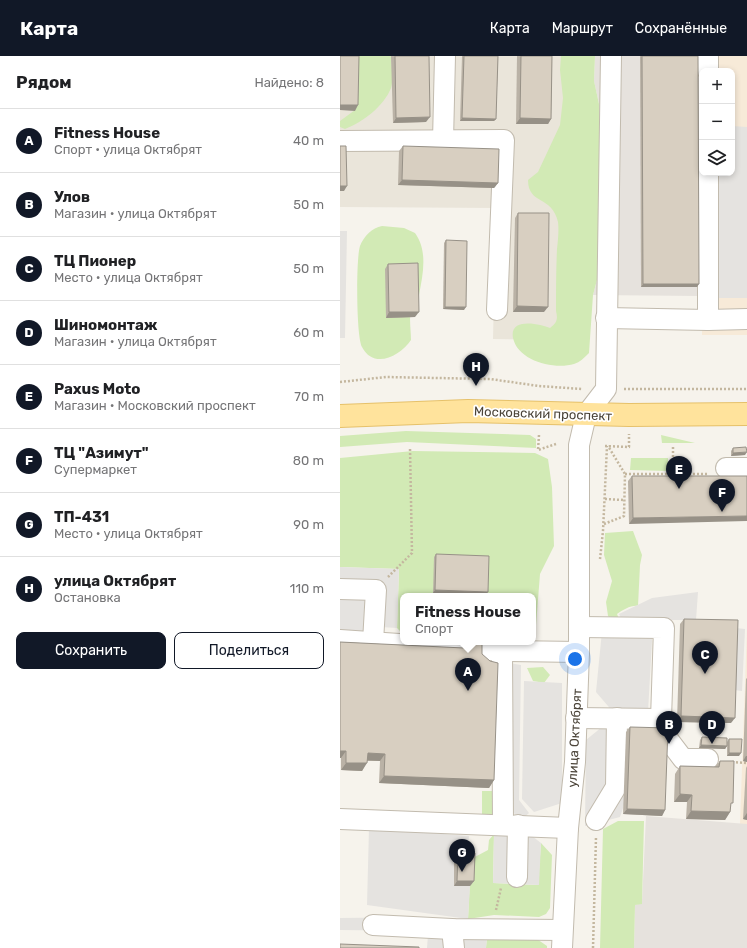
<!DOCTYPE html>
<html lang="ru">
<head>
<meta charset="utf-8">
<style>
	body { margin:0; font-family:Rubik,sans-serif; background:#f6f6f6; color:#202124 }
	.controls { position:absolute; right:12px; top:12px; display:grid; overflow:hidden; border-radius:8px; box-shadow:0 2px 6px #0003 }
	.controls button { width:36px; height:36px; display:grid; place-items:center; padding:0; border:0; border-bottom:1px solid #e0e0e0; background:#fff; color:#202124; font:20px sans-serif }
	.you { position:absolute; left:235px; top:603px; width:14px; height:14px; margin:-10px; border:3px solid #fff; border-radius:50%; background:#1a73e8; box-shadow:0 0 0 6px #1a73e833 }
	.badge { display:grid; place-items:center; width:26px; height:26px; border-radius:50%; background:#111827; color:#fff; font-size:13px; font-weight:700 }
	.pin { position:absolute; translate:-50% -33px; filter:drop-shadow(0 1px 2px #0008) }
	.pin::after { content:''; position:absolute; top:21px; width:14px; height:12px; background:inherit; clip-path:polygon(0 0,100% 0,50% 100%) }
	.popup { position:absolute; left:60px; top:537px; width:136px; height:52px; box-sizing:border-box; display:grid; place-content:center; border-radius:8px; background:#fff; filter:drop-shadow(0 1px 3px #0005); font-size:13px; white-space:nowrap; color:#757577 }
	.popup b { font-size:15px; color:#202124 }
	.popup::after { content:''; position:absolute; left:50%; top:100%; margin-left:-8px; border:8px solid transparent; border-top-color:#fff }
	.list { margin:0; padding:0; list-style:none }
	h2 { display:flex; justify-content:space-between; align-items:center; height:52px; margin:0; padding:0 16px; font-size:17px }
	h2 small { font-size:13px; font-weight:400; color:#757577 }
	.list li { display:grid; grid-template-columns:26px 1fr auto; gap:12px; align-items:center; box-sizing:border-box; height:64px; padding:0 16px; border-top:1px solid #e0e0e0 }
	.list b { display:block; font-size:15px; white-space:nowrap }
	.list p { margin:0; font-size:13px; white-space:nowrap; color:#757577 }
	.list em { font-size:13px; font-style:normal; color:#757577 }
	.actions { display:flex; gap:8px; padding:12px 16px }
	.actions a { flex:1; padding:9px 0; border:1px solid #111827; border-radius:8px; text-align:center; font-size:14px; color:#111827 }
	.actions .main { background:#111827; color:#fff }
	.icon { flex:none; width:22px; height:22px; fill:none; stroke:currentColor; stroke-width:2; stroke-linecap:round; stroke-linejoin:round }
	.map { position:relative; flex:none; width:407px; height:892px; overflow:hidden }
	header { display:flex; align-items:center; gap:24px; box-sizing:border-box; height:56px; padding:0 20px; background:#111827; color:#fff }
	header strong { font-size:19px }
	nav { display:flex; gap:22px; margin-inline-start:auto; font-size:14px }
	main { display:flex }
	aside { flex:1; background:#fff }
	.map>svg:first-child { display:block }
	.residential { fill:#eae5da }
	.commercial { fill:#f7ead8; fill-rule:evenodd }
	.industrial { fill:#e6e2dd }
	.green { fill:#d2eab5 }
	.parking { fill:#e5e3e0 }
	.lines { fill:none; stroke-linecap:round; stroke-linejoin:round }
	.minor-casing { stroke:#c2bbae; stroke-width:22 }
	.major-casing { stroke:#e6c16a; stroke-width:24 }
	.path { stroke:#c4b79f; stroke-width:2.5; stroke-dasharray:2 2; stroke-linecap:butt }
	.minor { stroke:#fff; stroke-width:20 }
	.major { stroke:#ffe39c; stroke-width:22 }
	.wall { fill:#bab2a6 }
	.shaded-wall { fill:#979187 }
	.building { fill:#d8cfc1; stroke:#979187 }
	.labels { text-anchor:middle; stroke-width:3.5; stroke-linejoin:round; paint-order:stroke }
	.street-label { font-size:13px; fill:#4b4439; stroke:#fff }
</style>
</head>
<body>
<header>
<strong>Карта</strong>
<nav><a>Карта</a><a>Маршрут</a><a>Сохранённые</a></nav>
</header>
<main>
<aside>
<h2>Рядом<small>Найдено: 8</small></h2>
<ul class="list">
<li><span class="badge">A</span><div><b>Fitness House</b><p>Спорт · улица Октябрят</p></div><em>40 m</em></li>
<li><span class="badge">B</span><div><b>Улов</b><p>Магазин · улица Октябрят</p></div><em>50 m</em></li>
<li><span class="badge">C</span><div><b>ТЦ Пионер</b><p>Место · улица Октябрят</p></div><em>50 m</em></li>
<li><span class="badge">D</span><div><b>Шиномонтаж</b><p>Магазин · улица Октябрят</p></div><em>60 m</em></li>
<li><span class="badge">E</span><div><b>Paxus Moto</b><p>Магазин · Московский проспект</p></div><em>70 m</em></li>
<li><span class="badge">F</span><div><b>ТЦ &quot;Азимут&quot;</b><p>Супермаркет</p></div><em>80 m</em></li>
<li><span class="badge">G</span><div><b>ТП-431</b><p>Место · улица Октябрят</p></div><em>90 m</em></li>
<li><span class="badge">H</span><div><b>улица Октябрят</b><p>Остановка</p></div><em>110 m</em></li>
</ul>
<div class="actions"><a class="main">Сохранить</a><a>Поделиться</a></div>
</aside>
<div class="map">
<svg width="407" height="892" viewBox="0 0 407 892">
	<rect width="100%" height="100%" fill="#f6f3ec"/>
	<polygon class="residential" points="0,0 252,0 239,284 153,283 156,152 0,151"/>
	<g class="commercial">
		<path d="M360,0H407V279H362ZM362,15H392V117H362Z"/>
		<polygon points="407,572 407,768 400,768"/>
	</g>
	<g class="industrial">
		<polygon points="255,0 360,0 360,240 253,239 258,220 263,87 259,65 259,48 254,25"/>
		<polygon points="306,760 407,768 407,892 294,892 295,849 302,847"/>
	</g>
	<g class="green">
		<path d="M16,0H51C51,9 54,23 51,32C44,50 23,66 5,73L0,71V65L15,54Z"/>
		<path d="M221,0H255L254,25L259,48V65L263,87L258,220L253,239L249,297C244,302 240,306 234,308C214,314 178,305 173,282C169,261 200,268 210,272C217,267 218,263 216,255C216,234 216,214 217,193C218,184 219,174 218,166C212,139 188,149 188,124L198,116L220,69L223,42L220,14Z"/>
		<path d="M42,170L64,172L75,177C88,195 83,218 79,239C66,250 71,269 71,284C60,300 34,314 22,291C16,280 16,201 20,190C24,180 32,172 42,170Z"/>
		<polygon points="66,375 190,379 196,383 196,392 67,386 0,391 0,380"/>
		<polygon points="321,379 355,387 322,387"/>
		<polygon points="73,395 195,397 208,403 212,431 214,490 200,518 195,582 193,583 193,540 63,540 63,578 57,572 59,513 0,511 0,402"/>
		<polygon points="291,402 328,402 328,415 290,414"/>
		<path d="M293,475L302,499L300,509L298,550C291,549 283,554 277,558L279,563H271L268,560L266,546L272,525L264,499L265,477Z"/>
		<polygon points="203,611 210,619 204,627 193,625 187,612"/>
		<polygon points="142,735 153,735 152,761 142,761"/>
		<polygon points="278,765 304,765 302,848 295,849 294,892 260,892 263,773"/>
		<polygon points="154,778 153,827 198,829 201,787 212,799 210,852 206,858 199,861 154,859 128,863 131,803 148,794 149,784"/>
		<polygon points="147,881 194,881 207,890 207,892 146,892"/>
	</g>
	<g class="parking">
		<polygon points="392,70 407,71 407,242 378,242 379,117 392,117"/>
		<polygon points="0,175 7,175 5,282 0,282"/>
		<polygon points="0,511 59,513 57,572 24,570 23,592 0,591"/>
		<polygon points="358,536 356,564 282,564 279,558 312,542"/>
		<polygon points="263,565 313,567 308,656 274,657 256,636"/>
		<polygon points="396,572 405,573 402,635 394,634"/>
		<polygon points="169,607 181,609 179,744 189,757 182,763 168,753"/>
		<polygon points="184,625 222,627 222,747 194,756 182,743"/>
		<polygon points="262,671 289,671 285,746 280,761 245,770 246,684"/>
		<polygon points="29,772 129,780 127,799 114,803 114,830 130,830 128,863 27,849"/>
		<polygon points="154,778 192,780 201,787 199,829 153,827"/>
		<polygon points="86,861 83,875 0,874 0,862"/>
		<polygon points="88,879 147,881 146,892 87,892"/>
	</g>
	<g class="lines">
		<g class="minor-casing">
			<g id="minor">
				<polyline points="368,0 368,15"/>
				<polyline points="0,85 164,84 157,254"/>
				<polyline points="103,85 105,0"/>
				<polyline points="266,262 368,264 368,117"/>
				<polyline points="368,264 407,263"/>
				<polyline points="386,412 407,412"/>
				<polyline points="0,533 36,534 33,586"/>
				<polyline points="240,571 324,572 321,663"/>
				<polyline points="0,584 162,595 239,596"/>
				<polyline points="162,595 163,768"/>
				<polyline points="236,662 321,663 324,678 343,703 368,703"/>
				<polyline points="0,763 228,772"/>
				<polyline points="256,764 276,731 277,662"/>
				<polyline points="177,821 178,769"/>
				<polyline points="33,869 112,873 222,874"/>
				<polyline points="112,873 114,892"/>
				<polyline points="222,892 228,772 235,706 239,596 239,389 246,359 266,333 271,0"/>
			</g>
		</g>
		<g class="major-casing">
			<polyline id="major" points="0,360 128,355 289,359 407,358"/>
		</g>
		<g class="path">
			<polyline points="0,326 46,321 150,323 199,330 242,333"/>
			<polyline points="284,333 407,333"/>
			<polyline points="199,379 198,394 216,388"/>
			<polyline points="265,390 289,391 289,378"/>
			<polyline points="333,391 333,418"/>
			<polyline points="285,418 368,418"/>
			<polyline points="265,443 284,444"/>
			<polyline points="264,468 284,460 285,418 268,390"/>
			<polyline points="260,503 263,475 267,390"/>
			<polyline points="48,521 72,497 70,392"/>
			<polyline points="392,706 407,707"/>
			<polyline points="156,854 161,832"/>
			<polyline points="253,892 256,781"/>
		</g>
		<use href="#minor" class="minor"/>
		<use href="#major" class="major"/>
	</g>
	<g class="wall">
		<polygon points="51,0 89,0 86,66 53,67"/>
		<polygon points="122,0 158,0 156,63 154,65 120,65"/>
		<polygon points="177,0 212,0 211,63 208,68 176,68"/>
		<polygon points="300,0 358,0 357,231 301,231"/>
		<polygon points="63,90 158,127 154,132 58,129 59,95"/>
		<polygon points="178,157 204,256 173,256 175,162"/>
		<polygon points="106,184 124,254 103,253 104,187"/>
		<polygon points="48,208 75,261 46,262 45,213"/>
		<polygon points="393,392 405,399 391,400 391,395"/>
		<polygon points="292,420 407,420 289,468 288,425"/>
		<polygon points="96,498 146,538 93,537 94,501"/>
		<polygon points="344,563 391,667 337,666 340,568"/>
		<polygon points="0,586 122,592 125,587 142,598 154,724 149,732 39,727 40,705 27,705 22,715 1,714 1,702"/>
		<polygon points="407,622 407,706 403,705 406,623"/>
		<polygon points="290,671 325,754 322,760 283,758 286,676"/>
		<polygon points="362,681 387,690 385,693 359,692 360,684"/>
		<polygon points="389,683 399,700 387,700 387,686"/>
		<polygon points="380,705 391,750 390,756 385,764 346,763 347,746 334,746 335,718 340,710 375,711"/>
		<polygon points="407,710 407,764 403,763 406,712"/>
		<polygon points="118,797 134,825 130,830 114,830 114,803"/>
	</g>
	<g class="shaded-wall">
		<polygon points="0,49 18,49 15,55 0,54"/>
		<polygon points="90,61 86,66 53,67 56,62"/>
		<polygon points="122,62 156,63 154,65 120,65"/>
		<polygon points="180,62 211,63 208,68 176,68"/>
		<polygon points="62,124 158,127 154,132 58,129"/>
		<polygon points="0,130 7,130 4,135 0,135"/>
		<polygon points="303,228 359,228 357,231 301,231"/>
		<polygon points="177,250 208,251 204,256 173,256"/>
		<polygon points="105,251 126,251 124,254 103,253"/>
		<polygon points="49,256 79,256 75,261 46,262"/>
		<polygon points="407,396 405,399 391,400 393,397"/>
		<polygon points="407,460 407,465 289,468 293,462"/>
		<polygon points="95,534 148,536 146,538 93,537"/>
		<polygon points="341,660 395,662 391,667 337,666"/>
		<polygon points="361,689 387,690 385,693 359,692"/>
		<polygon points="0,695 6,695 1,702 0,702"/>
		<polygon points="28,697 45,698 40,705 23,704"/>
		<polygon points="389,697 401,697 399,700 387,700"/>
		<polygon points="406,700 407,700 407,706 403,705"/>
		<polygon points="6,707 27,707 22,715 1,714"/>
		<polygon points="44,720 154,724 149,732 39,727"/>
		<polygon points="340,738 352,739 347,746 334,746"/>
		<polygon points="287,753 325,754 322,760 283,758"/>
		<polygon points="351,755 390,756 385,764 346,763"/>
		<polygon points="407,757 407,764 403,763"/>
		<polygon points="117,825 134,825 130,830 114,830"/>
	</g>
	<g class="building">
		<polygon points="0,0 19,0 18,49 0,49"/>
		<polygon points="55,0 89,0 90,61 56,62"/>
		<polygon points="124,0 158,0 156,63 122,62"/>
		<polygon points="181,0 212,0 211,63 180,62"/>
		<polygon points="302,0 358,0 359,228 303,228"/>
		<polygon points="0,90 6,90 7,130 0,130"/>
		<polygon points="63,90 159,93 158,127 62,124"/>
		<polygon points="178,157 209,157 208,251 177,250"/>
		<polygon points="106,184 127,185 126,251 105,251"/>
		<polygon points="78,207 79,256 49,256 48,208"/>
		<polygon points="406,391 407,396 393,397 393,392"/>
		<polygon points="292,420 407,420 407,460 293,462"/>
		<polygon points="96,498 149,500 148,536 95,534"/>
		<polygon points="344,563 398,564 395,662 341,660"/>
		<polygon points="0,586 124,592 125,587 142,587 142,598 150,605 158,607 154,724 44,720 45,698 28,697 27,707 6,707 6,695 0,695"/>
		<polygon points="290,671 328,672 325,754 287,753"/>
		<polygon points="362,681 387,682 387,690 361,689"/>
		<polygon points="389,683 402,683 401,697 389,697"/>
		<polygon points="380,705 394,705 393,747 391,747 390,756 351,755 352,739 340,738 340,710 379,711"/>
		<polygon points="118,797 135,797 134,825 117,825"/>
		<polygon points="0,888 79,891 79,892 0,892"/>
	</g>
	<g class="labels">
		<g class="street-label">
			<text transform="translate(203 357) rotate(2)" y="5">Московский проспект</text>
			<text transform="translate(234 682) rotate(-87)" y="5">улица Октябрят</text>
		</g>
	</g>
</svg>
<div class="controls">
<button>+</button>
<button>−</button>
<button><svg class="icon" aria-label="layers" viewBox="0 0 24 24"><path d="M12 4l9 5-9 5-9-5zM3 14l9 5 9-5"/></svg></button>
</div>
<div class="you"></div>
<div class="pin badge" style="left:128px;top:635px">A</div>
<div class="popup"><b>Fitness House</b>Спорт</div>
<div class="pin badge" style="left:329px;top:688px">B</div>
<div class="pin badge" style="left:365px;top:618px">C</div>
<div class="pin badge" style="left:372px;top:688px">D</div>
<div class="pin badge" style="left:339px;top:433px">E</div>
<div class="pin badge" style="left:382px;top:456px">F</div>
<div class="pin badge" style="left:122px;top:816px">G</div>
<div class="pin badge" style="left:136px;top:330px">H</div>
</div>
</main>
</body>
</html>
